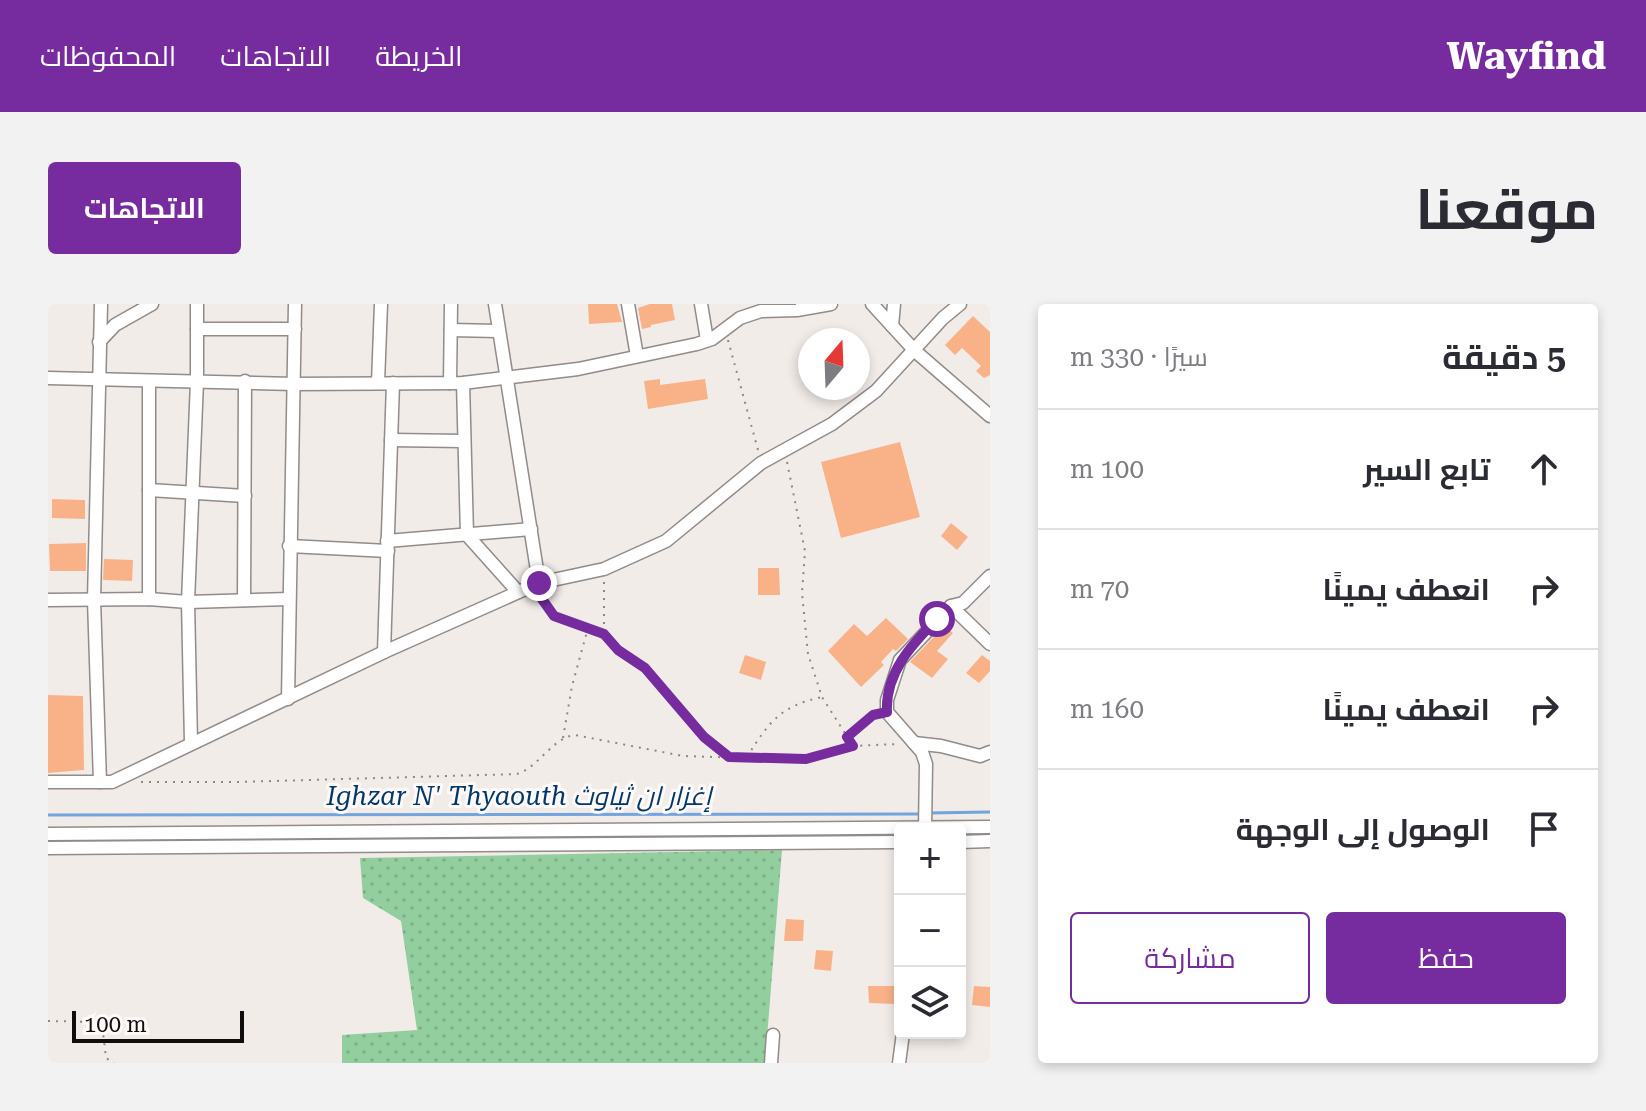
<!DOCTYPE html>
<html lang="ar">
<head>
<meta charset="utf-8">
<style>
	body { margin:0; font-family:"Roboto Serif",Cairo,serif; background:#f2f2f3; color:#2b2b33; direction:rtl }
	.controls { position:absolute; right:24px; bottom:24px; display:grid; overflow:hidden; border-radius:8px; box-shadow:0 4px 12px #0003 }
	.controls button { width:72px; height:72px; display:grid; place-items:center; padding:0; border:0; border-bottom:2px solid #e1e1e2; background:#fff; color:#2b2b33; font:40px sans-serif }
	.compass { position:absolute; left:750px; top:24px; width:72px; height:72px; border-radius:50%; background:#fff; box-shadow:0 4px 12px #0003; rotate:19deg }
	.scale { position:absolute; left:24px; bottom:20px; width:172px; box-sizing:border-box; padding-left:8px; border:4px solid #100e0d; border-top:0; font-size:22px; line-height:28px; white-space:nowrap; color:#100e0d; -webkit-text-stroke:6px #fff9f7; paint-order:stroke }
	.stop { position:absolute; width:24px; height:24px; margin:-18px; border:6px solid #762c9f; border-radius:50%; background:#fff }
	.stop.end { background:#762c9f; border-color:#fff; box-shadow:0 2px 8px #0008 }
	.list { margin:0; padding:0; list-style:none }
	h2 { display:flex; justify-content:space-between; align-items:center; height:104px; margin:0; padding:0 32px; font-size:34px }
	h2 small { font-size:26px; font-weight:400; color:#7c7c81 }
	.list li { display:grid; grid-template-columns:52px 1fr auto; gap:24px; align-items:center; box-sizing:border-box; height:120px; padding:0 32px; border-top:2px solid #e1e1e2 }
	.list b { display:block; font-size:30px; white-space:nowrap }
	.list em { font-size:26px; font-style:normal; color:#7c7c81 }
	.actions { display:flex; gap:16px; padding:24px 32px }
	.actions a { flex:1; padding:18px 0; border:2px solid #762c9f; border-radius:8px; text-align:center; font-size:28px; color:#762c9f }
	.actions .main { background:#762c9f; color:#fff }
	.icon { flex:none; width:44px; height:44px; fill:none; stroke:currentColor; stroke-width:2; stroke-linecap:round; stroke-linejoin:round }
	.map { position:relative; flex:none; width:942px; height:759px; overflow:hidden; direction:ltr; border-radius:8px }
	header { display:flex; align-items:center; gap:48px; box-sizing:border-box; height:112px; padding:0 40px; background:#762c9f; color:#fff }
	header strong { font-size:38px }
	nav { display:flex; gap:44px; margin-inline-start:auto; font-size:28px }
	.intro { display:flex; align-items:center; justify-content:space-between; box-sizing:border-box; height:192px; padding:0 48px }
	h1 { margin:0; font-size:56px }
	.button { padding:20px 36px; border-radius:8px; background:#762c9f; color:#fff; font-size:28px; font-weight:700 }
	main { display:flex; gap:48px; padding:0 48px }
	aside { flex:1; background:#fff; border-radius:8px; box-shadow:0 4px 12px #0003 }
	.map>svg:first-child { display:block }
	.grass { fill:url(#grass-dots) }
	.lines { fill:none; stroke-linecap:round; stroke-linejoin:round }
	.stream { stroke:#72a4dd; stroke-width:3 }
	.building { fill:#f9b288 }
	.minor-casing { stroke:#918b89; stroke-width:15 }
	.path { stroke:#8c8785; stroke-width:2; stroke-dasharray:2 6; stroke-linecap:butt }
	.minor { stroke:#fff; stroke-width:12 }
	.route { stroke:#762c9f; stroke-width:10 }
	.labels { text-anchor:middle; stroke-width:6; stroke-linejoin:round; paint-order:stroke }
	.water-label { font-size:26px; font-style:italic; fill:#00386c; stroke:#fff9f7 }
</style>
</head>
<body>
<header>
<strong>Wayfind</strong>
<nav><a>الخريطة</a><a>الاتجاهات</a><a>المحفوظات</a></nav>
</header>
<div class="intro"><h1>موقعنا</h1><a class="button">الاتجاهات</a></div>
<main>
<aside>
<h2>5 دقيقة<small>سيرًا · 330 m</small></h2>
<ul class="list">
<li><svg class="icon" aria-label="ahead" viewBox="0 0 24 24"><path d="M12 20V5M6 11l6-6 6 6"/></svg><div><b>تابع السير</b></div><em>100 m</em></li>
<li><svg class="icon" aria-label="right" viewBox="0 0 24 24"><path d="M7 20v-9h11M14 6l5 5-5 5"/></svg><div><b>انعطف يمينًا</b></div><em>70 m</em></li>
<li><svg class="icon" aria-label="right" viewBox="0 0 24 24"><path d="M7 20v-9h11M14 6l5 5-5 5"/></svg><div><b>انعطف يمينًا</b></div><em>160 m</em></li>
<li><svg class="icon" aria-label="arrive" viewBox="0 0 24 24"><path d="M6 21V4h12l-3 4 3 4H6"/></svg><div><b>الوصول إلى الوجهة</b></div></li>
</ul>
<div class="actions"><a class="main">حفظ</a><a>مشاركة</a></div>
</aside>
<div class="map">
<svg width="942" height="759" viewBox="0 0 942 759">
	<defs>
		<pattern id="grass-dots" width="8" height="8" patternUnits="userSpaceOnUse" patternTransform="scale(2)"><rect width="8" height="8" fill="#93ce9f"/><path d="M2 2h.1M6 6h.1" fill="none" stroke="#7eb088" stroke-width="1.8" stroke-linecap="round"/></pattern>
	</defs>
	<rect width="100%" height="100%" fill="#f2ece9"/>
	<polygon class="grass" points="734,546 717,759 294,759 294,731 369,726 353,617 315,594 312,554"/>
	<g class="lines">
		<g class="stream">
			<polyline points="880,509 942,508"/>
			<polyline points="0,511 872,510"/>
		</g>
	</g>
	<g class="building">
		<polygon points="540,0 569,0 574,18 541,20"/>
		<polygon points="602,0 624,0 627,16 603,21 603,23 594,25 590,4"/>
		<polygon points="925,12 942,28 942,71 936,74 928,67 933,62 914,44 907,51 897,41"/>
		<polygon points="612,75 612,81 657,75 660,95 600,105 596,77"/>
		<polygon points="852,138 872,213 793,234 773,158"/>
		<polygon points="4,195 37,196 37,215 4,214"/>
		<polygon points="903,219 920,233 909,246 893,232"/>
		<polygon points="38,239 38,267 2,267 1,240"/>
		<polygon points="56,255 85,256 84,277 55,276"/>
		<polygon points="710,264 731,264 732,291 710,291"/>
		<polygon points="838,314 860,335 848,347 845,345 833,358 836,361 813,383 780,347 806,320 819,332"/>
		<polygon points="896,322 905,329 889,347 900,355 884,374 862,358"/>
		<polygon points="697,351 718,358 713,376 691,369"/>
		<polygon points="934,351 942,357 942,367 931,379 918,369"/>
		<polygon points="0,391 35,392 36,466 0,469"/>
		<polygon points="738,615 756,616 755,637 736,637"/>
		<polygon points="768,646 785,647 783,667 766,665"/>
		<polygon points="820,682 846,682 847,700 821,699"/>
		<polygon points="926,682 942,683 942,703 924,701"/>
	</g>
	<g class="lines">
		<g class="minor-casing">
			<g id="minor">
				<polyline points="447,0 491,279 556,265 618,237 713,159 784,120 828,87 895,14 912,0"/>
				<polyline points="580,0 589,52"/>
				<polyline points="653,0 659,36"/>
				<polyline points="824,0 867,47 942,112"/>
				<polyline points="844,22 846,0"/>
				<polyline points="149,25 247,25"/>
				<polyline points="403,26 450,27"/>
				<polyline points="51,38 67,21 104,0"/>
				<polyline points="0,74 246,80 415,79 530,65 649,40 664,35 692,14 713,7 749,6 783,0"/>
				<polyline points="330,79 333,0"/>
				<polyline points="402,79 403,0"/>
				<polyline points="415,79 419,231 470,288"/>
				<polyline points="343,136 415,137"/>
				<polyline points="101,186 197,192"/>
				<polyline points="339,237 483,225"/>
				<polyline points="241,242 340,247"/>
				<polyline points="101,295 101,77"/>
				<polyline points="0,296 101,295 140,298 241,295"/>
				<polyline points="196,296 197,77"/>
				<polyline points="903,302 942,340"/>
				<polyline points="336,348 345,79"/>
				<polyline points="240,395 247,0"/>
				<polyline points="143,439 140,298 149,77 149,0"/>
				<polyline points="866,439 893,442 932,452 942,448"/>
				<polyline points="0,478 64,478 336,348 491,279"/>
				<polyline points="52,478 46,296 53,0"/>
				<polyline points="877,525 878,460 874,448 839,408 839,396 852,356 903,302 915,299 942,272"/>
				<polyline points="0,530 942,523"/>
				<polyline points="912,538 942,537"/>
				<polyline points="0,544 852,538"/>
				<polyline points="723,759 725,731"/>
				<polyline points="851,759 855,729"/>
			</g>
		</g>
		<g class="path">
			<polyline points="680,36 710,146"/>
			<polyline points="739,158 757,247 754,289 760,350 774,393 805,442"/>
			<path d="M556,278V330C569,344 585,353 599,366C629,394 649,426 681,453"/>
			<polyline points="493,290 506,312 555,329"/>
			<polyline points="799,432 814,418 829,410"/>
			<polyline points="515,434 524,382 540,324"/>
			<path d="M699,453C721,418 732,402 774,393"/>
			<path d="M93,478H191L469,470C491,463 504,434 527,431L635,452L698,454L758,455L805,442L849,440"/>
			<polyline points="0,717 49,718 55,728 58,754 66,759"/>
		</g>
		<use href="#minor" class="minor"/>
	</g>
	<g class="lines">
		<path class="route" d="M491,279L494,295L506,312L556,330L570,346L597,364L656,433L681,453L758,455L805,442L799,433L825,411L839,408C837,369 864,340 889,315"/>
	</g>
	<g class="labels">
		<g class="water-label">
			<text x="471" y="501">Ighzar N' Thyaouth إغزار ان ثياوث</text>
		</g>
	</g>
</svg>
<div class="controls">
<button>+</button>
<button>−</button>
<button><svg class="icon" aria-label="layers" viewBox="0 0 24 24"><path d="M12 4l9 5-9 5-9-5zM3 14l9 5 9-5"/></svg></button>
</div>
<svg class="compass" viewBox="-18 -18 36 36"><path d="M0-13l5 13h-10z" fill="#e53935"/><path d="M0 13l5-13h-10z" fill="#7c7c81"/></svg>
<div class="scale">100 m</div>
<div class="stop" style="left:889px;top:315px"></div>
<div class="stop end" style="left:491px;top:279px"></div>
</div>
</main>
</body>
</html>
